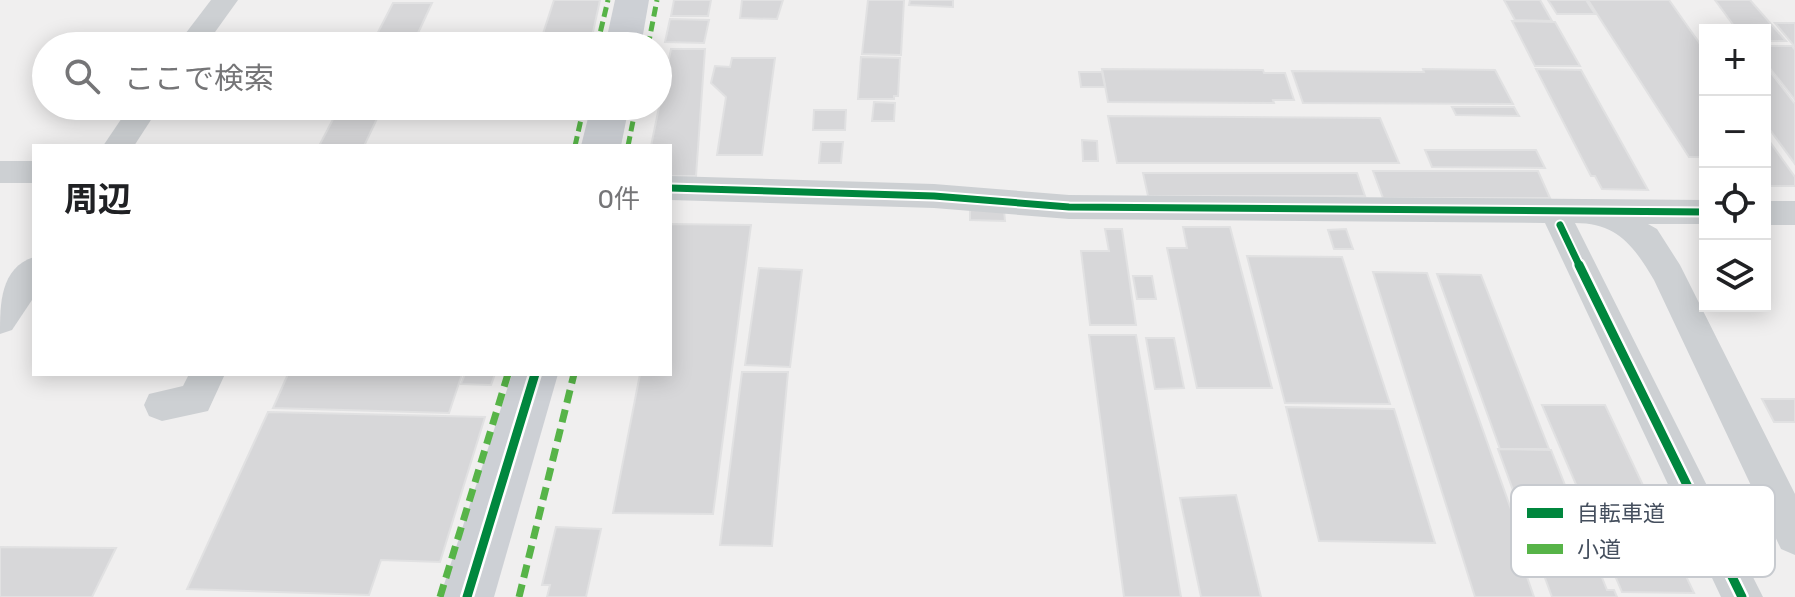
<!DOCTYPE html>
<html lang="ja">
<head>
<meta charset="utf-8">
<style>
	body { margin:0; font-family:Rubik,"Noto Sans JP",sans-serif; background:#f6f6f6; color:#202124 }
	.controls { position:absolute; right:24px; top:24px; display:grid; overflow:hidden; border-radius:0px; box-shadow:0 4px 20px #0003 }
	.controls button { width:72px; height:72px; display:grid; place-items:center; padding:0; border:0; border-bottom:2px solid #e0e0e0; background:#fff; color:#202124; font:40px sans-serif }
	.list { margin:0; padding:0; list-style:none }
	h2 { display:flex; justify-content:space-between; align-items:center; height:104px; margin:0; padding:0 32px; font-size:34px }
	h2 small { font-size:26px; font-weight:400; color:#757577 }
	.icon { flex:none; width:44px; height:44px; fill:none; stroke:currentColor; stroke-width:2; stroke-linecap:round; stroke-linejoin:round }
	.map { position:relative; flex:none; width:1795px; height:597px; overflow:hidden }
	.search { position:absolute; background:#fff; box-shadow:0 4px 20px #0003; left:32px; top:32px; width:640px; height:88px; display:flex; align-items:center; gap:20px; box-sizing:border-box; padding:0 28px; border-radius:44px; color:#757577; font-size:30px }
	.panel { position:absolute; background:#fff; box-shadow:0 4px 20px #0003; left:32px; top:144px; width:640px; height:232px; border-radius:0px }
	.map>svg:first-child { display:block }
	.building { fill:#d7d7d9; stroke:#e1e1e2; stroke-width:2 }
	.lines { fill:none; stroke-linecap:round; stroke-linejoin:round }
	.street { fill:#cdd0d3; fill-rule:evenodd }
	.secondary { fill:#cdd0d5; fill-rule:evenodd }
	.quiet-far1 { stroke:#57b448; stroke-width:5; stroke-dasharray:10 5; stroke-linecap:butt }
	.quiet { stroke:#57b448; stroke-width:7; stroke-dasharray:13 7; stroke-linecap:butt }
	.cycleway-far1-casing { stroke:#fff; stroke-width:11 }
	.cycleway-casing { stroke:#fff; stroke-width:14 }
	.cycleway-far1 { stroke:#00873e; stroke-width:7 }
	.cycleway { stroke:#00873e; stroke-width:9 }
	.key { fill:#fff; stroke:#c7cacf; stroke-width:2 }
	.key-label { font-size:22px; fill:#454f5e }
</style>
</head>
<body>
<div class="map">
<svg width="1795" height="597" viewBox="0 0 1795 597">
	<rect width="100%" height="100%" fill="#f0efef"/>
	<g class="building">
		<polygon points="554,0 600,0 590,46 539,46"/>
		<polygon points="674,0 711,0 708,16 671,16"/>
		<polygon points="742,0 783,0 777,19 740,18"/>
		<polygon points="868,0 904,0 901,55 862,54"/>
		<polygon points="910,0 953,0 953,7 909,5"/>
		<polygon points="1504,0 1540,0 1552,21 1515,20"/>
		<polygon points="1548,0 1586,0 1595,14 1557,14"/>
		<polygon points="1588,0 1669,0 1705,51 1705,157 1689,157"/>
		<polygon points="1715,0 1750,0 1786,41 1765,41 1765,30 1737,30"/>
		<polygon points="393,3 432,3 412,46 371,46"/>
		<polygon points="670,19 709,20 704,43 665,42"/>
		<polygon points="1512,21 1555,22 1580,66 1535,66"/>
		<polygon points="1775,23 1795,23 1795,47"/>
		<polygon points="1765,46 1792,46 1795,50 1795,100 1765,62"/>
		<polygon points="671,49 705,49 696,176 670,176 670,146 651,146"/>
		<polygon points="861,57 900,58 898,96 894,96 894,99 858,99"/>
		<polygon points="732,58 775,58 762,155 717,155 726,97 711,83 715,66 730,67"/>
		<polygon points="1765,65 1795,104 1795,164 1765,123"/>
		<polygon points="1102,69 1263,70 1264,73 1285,73 1294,100 1273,100 1274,103 1108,102"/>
		<polygon points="1423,69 1495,70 1513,104 1303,103 1292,71 1424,72"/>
		<polygon points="1536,69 1581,70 1648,190 1602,189 1595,176 1591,176"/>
		<polygon points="1079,72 1102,72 1105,87 1081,87"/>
		<polygon points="874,102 895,103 894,121 872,121"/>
		<polygon points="340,106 383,106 364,146 319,146"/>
		<polygon points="1452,107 1514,107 1519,116 1456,115"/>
		<polygon points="814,110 846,110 845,130 813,130"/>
		<polygon points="1108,116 1380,118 1399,163 1117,163"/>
		<polygon points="1765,135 1795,177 1795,186 1765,186"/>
		<polygon points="1082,140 1097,141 1098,161 1083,161"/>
		<polygon points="821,142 843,142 841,163 819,163"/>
		<polygon points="1425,150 1536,150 1545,168 1432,167"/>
		<polygon points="1373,171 1538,171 1550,198 1383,198"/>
		<polygon points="1143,173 1357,173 1365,196 1148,196"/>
		<polygon points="970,209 1004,210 1005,221 970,220"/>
		<polygon points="670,224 751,225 713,514 613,513 640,374 670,374"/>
		<polygon points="1183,227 1230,227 1272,388 1197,388 1167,248 1187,248"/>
		<polygon points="1105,229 1122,229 1136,325 1090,325 1081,251 1109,251"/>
		<polygon points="1346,229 1353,249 1334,249 1328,230"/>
		<polygon points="1247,256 1342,257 1390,404 1285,403"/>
		<polygon points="759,268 802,270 790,367 745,365"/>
		<polygon points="1373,272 1427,273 1534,574 1526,574 1534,597 1475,597"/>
		<polygon points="1437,274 1481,275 1549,449 1500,449"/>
		<polygon points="1133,276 1152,276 1156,299 1137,299"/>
		<polygon points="1089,335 1136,335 1181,597 1124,597"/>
		<polygon points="1146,338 1174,338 1184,388 1155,389"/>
		<polygon points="742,372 788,372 772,546 720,545"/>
		<polygon points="288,374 462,374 449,413 273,408"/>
		<polygon points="465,374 495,374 491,385 461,384"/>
		<polygon points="1762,399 1795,399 1795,422 1774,422"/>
		<polygon points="1542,405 1605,405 1694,593 1622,592"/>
		<polygon points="1286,407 1394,409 1435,543 1319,541"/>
		<polygon points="268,412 485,417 440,562 381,560 369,595 187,589"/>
		<polygon points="1498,449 1551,450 1607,590 1614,590 1617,597 1552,597"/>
		<polygon points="1236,495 1261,597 1201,597 1180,498"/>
		<polygon points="556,527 601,529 586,597 547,597 550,585 542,585"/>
		<polygon points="0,547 116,548 92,597 0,597"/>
	</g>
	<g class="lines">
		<g class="street">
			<polygon points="211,0 238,0 205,46 176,46"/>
			<polygon points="130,106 160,106 134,146 103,146"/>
			<rect x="0" y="161" width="34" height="22"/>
			<path d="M670,176L934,184L1069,195L1705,200V224H1648L1657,229L1680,265L1795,494V555L1781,549L1654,280C1634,246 1617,223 1575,223L1763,597H1721L1545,223L1069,219L934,208L670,200Z"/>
			<rect x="1765" y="201" width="30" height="24"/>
			<path d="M34,257V297L12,330L0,334C0,304 0,268 34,257Z"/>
			<polygon points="189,374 225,374 208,411 162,421 149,416 144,405 149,394 183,386"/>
		</g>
		<g class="secondary">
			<polygon points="615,0 649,0 641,46 605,46"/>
			<polygon points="591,106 629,106 621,146 581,146"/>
			<polygon points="512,374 558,374 494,597 440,597"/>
		</g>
		<g class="quiet-far1">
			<polyline points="597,46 608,0"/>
			<polyline points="648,46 657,0"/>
			<polyline points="575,146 584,106"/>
			<polyline points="628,146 636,106"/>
		</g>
		<g class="quiet">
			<polyline points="440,597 508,374"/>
			<polyline points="519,597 574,374"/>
		</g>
		<g class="cycleway-far1-casing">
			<g id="cycleway-far1">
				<polyline points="670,188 934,196 1069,207 1705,212"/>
				<polyline points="1560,225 1580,267"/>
			</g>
		</g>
		<g class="cycleway-casing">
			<g id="cycleway">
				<polyline points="1579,265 1742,597"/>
				<polyline points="467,597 535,374"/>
			</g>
		</g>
		<use href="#cycleway-far1" class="cycleway-far1"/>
		<use href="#cycleway" class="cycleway"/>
	</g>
	<rect x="1511" y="485" width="264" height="92" rx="12" class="key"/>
	<rect x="1527" y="508" width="36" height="10" fill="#00873e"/>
	<rect x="1527" y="544" width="36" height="10" fill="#57b448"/>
	<g class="key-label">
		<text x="1577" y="521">自転車道</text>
		<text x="1577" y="557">小道</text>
	</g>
</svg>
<div class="controls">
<button>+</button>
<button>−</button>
<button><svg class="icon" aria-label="locate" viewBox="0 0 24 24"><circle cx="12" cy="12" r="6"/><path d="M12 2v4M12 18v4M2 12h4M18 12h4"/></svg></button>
<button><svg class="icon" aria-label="layers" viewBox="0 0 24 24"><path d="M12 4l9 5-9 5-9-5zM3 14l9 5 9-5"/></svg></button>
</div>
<div class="search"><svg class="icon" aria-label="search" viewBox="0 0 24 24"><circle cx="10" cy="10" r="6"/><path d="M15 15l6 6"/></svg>ここで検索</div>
<section class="panel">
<h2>周辺<small>0件</small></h2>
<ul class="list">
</ul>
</section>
</div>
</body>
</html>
